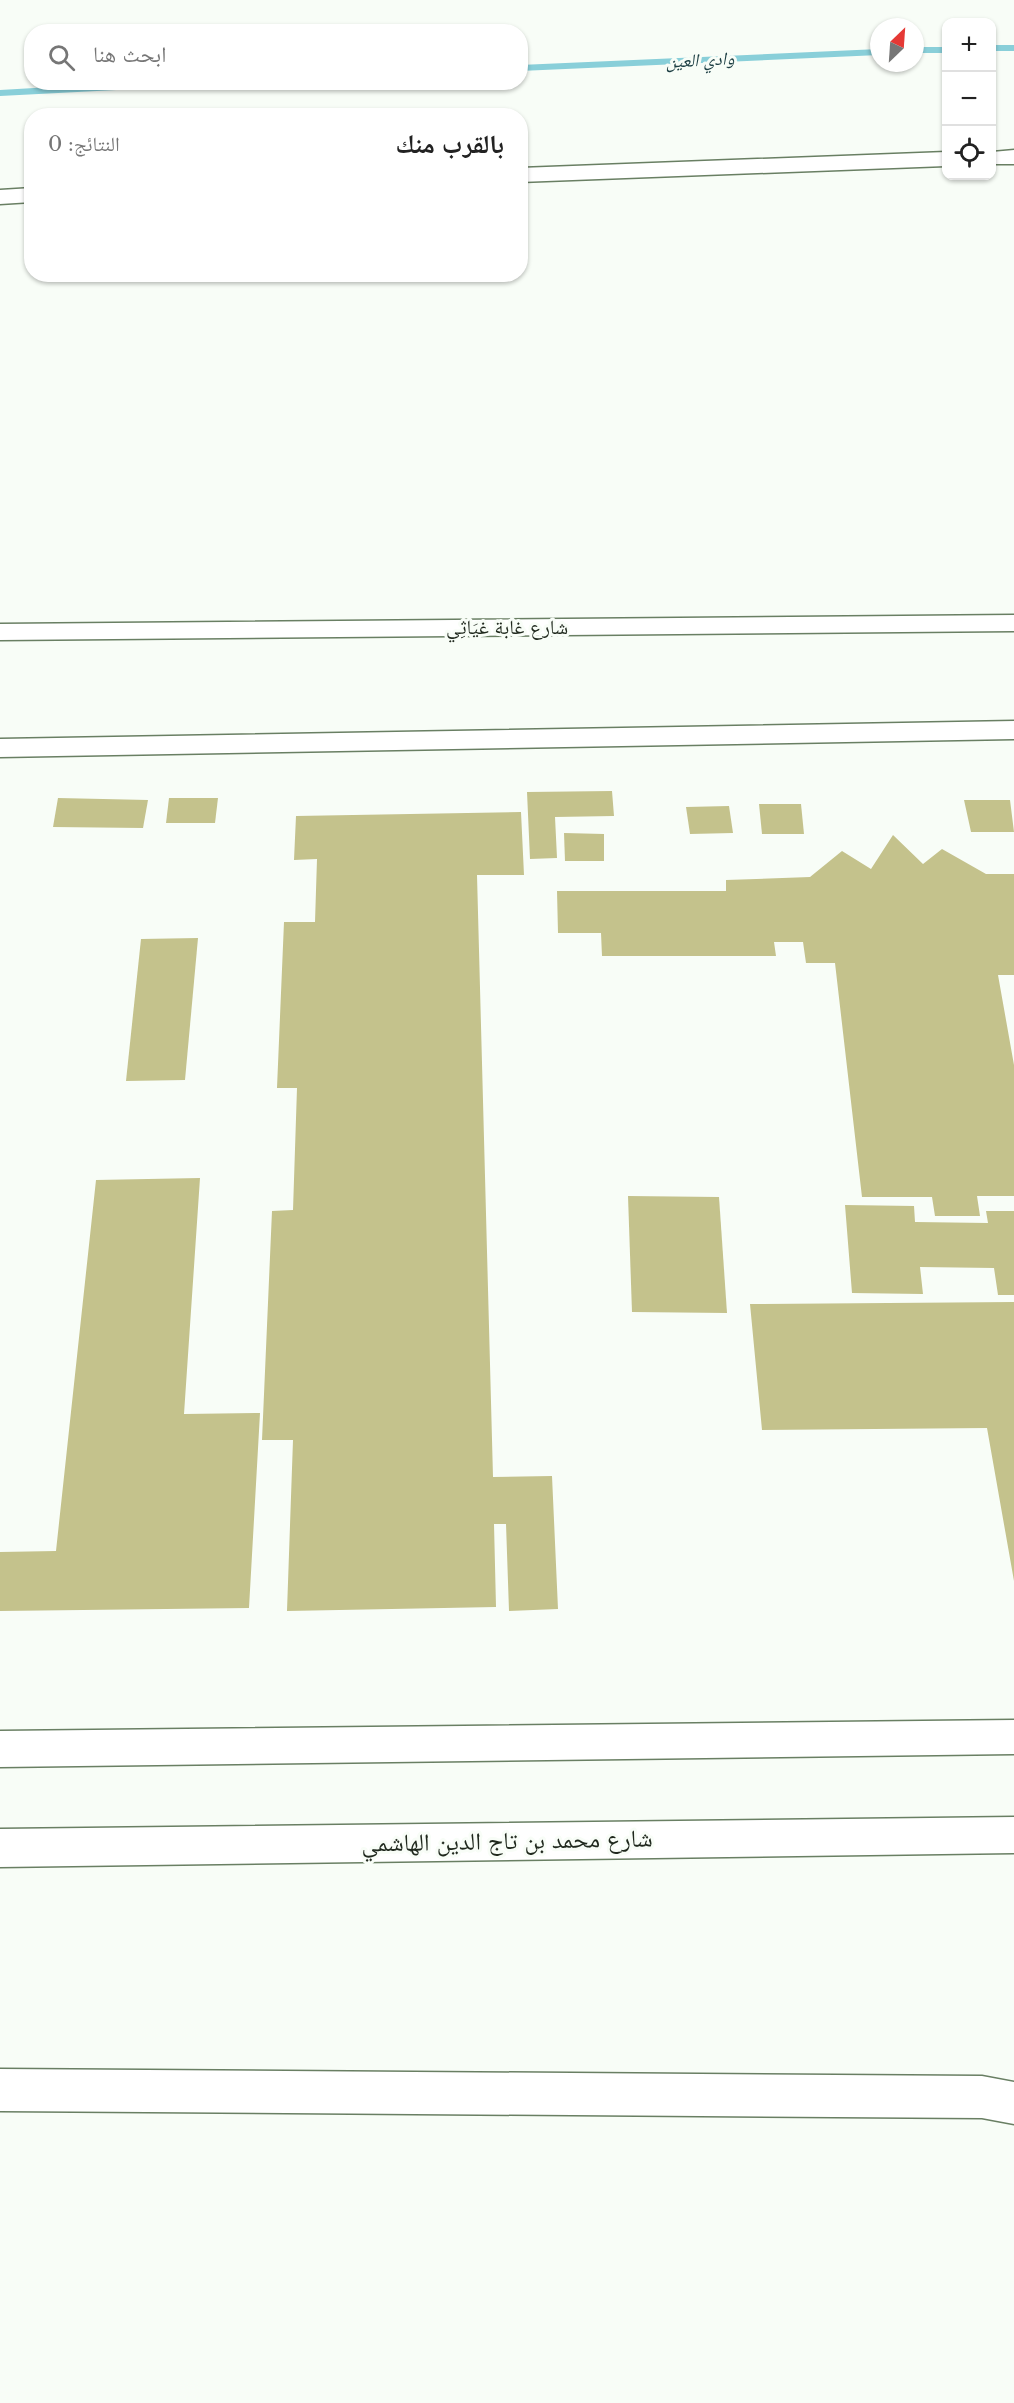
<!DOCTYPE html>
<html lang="ar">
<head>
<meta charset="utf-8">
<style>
	body { margin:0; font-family:"Libre Baskerville","Noto Naskh Arabic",serif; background:#f6f6f6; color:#222; direction:rtl }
	.controls { position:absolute; right:18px; top:18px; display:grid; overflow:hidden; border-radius:12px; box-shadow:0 2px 4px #0004 }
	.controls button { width:54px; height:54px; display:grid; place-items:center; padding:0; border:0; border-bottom:2px solid #e0e0e0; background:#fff; color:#222; font:30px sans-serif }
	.compass { position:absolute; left:870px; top:18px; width:54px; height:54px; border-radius:50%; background:#fff; box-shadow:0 2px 4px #0004; rotate:25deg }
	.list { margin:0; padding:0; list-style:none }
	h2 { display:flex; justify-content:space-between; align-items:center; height:78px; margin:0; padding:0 24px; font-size:26px }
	h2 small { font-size:20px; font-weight:400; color:#767676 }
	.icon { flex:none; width:33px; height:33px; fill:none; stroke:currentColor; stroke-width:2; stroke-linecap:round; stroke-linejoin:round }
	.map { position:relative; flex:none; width:1014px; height:2403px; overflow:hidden; direction:ltr }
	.search { position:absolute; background:#fff; box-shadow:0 2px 4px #0004; left:24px; top:24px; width:504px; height:66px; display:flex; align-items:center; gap:15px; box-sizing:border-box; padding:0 21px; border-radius:24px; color:#767676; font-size:22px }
	.panel { position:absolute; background:#fff; box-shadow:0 2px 4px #0004; left:24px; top:108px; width:504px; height:174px; border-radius:24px; direction:rtl }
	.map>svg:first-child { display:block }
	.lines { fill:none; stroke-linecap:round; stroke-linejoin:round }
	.stream { fill:#89cfd9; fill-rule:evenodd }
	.building { fill:#c4c28c }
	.minor-casing { stroke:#697f63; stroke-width:3 }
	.minor { fill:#fff; fill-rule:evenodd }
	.labels { text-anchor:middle; stroke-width:6; stroke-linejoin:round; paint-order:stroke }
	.far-water-label { font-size:18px; font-style:italic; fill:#1c3e43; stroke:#f8fdf7 }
	.street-label { font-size:20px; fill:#1f281d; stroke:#f8fdf7 }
	.near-street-label { font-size:24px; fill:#1f281d; stroke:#f8fdf7 }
</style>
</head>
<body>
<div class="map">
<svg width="1014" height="2403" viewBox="0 0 1014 2403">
	<rect width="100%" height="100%" fill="#f8fdf7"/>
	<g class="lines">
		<g class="stream">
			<rect x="992" y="45" width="22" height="6"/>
			<rect x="915" y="47" width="31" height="6"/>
			<polygon points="879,49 879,55 520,71 520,65"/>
			<polygon points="137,82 218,82 213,85 0,96 0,90"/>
		</g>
	</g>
	<g class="building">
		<polygon points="612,791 614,816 555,817 557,858 530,859 527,792"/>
		<polygon points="58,798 148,800 143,828 53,827"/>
		<polygon points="169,798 218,798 215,823 166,823"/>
		<polygon points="964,800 1010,800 1014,832 971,832"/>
		<polygon points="759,804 801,804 804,834 762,834"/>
		<polygon points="729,806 733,833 690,834 686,807"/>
		<polygon points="521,812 524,875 477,875 493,1477 552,1476 558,1609 509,1611 506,1524 494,1524 496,1607 287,1611 293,1440 262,1440 272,1211 293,1210 297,1088 277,1088 284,922 315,922 317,859 294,860 296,816"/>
		<polygon points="564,833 604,834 604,861 565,861"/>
		<polygon points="893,835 923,864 942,849 986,874 1014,874 1014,975 998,975 1014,1065 1014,1196 977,1196 980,1216 935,1216 932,1197 862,1197 835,963 806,963 803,942 774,942 776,956 602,956 601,933 558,933 557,891 726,891 726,880 810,877 842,851 871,869"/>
		<polygon points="198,938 185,1080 126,1081 141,939"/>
		<polygon points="200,1178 184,1414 260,1413 249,1608 0,1611 0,1552 56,1551 96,1180"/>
		<polygon points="628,1196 719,1197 727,1313 632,1312"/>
		<polygon points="845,1205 914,1206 915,1222 988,1223 986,1211 1014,1211 1014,1295 998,1295 994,1268 920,1267 923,1294 852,1293"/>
		<polygon points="1014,1302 1014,1581 987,1428 762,1430 750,1304"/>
	</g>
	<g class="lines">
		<g class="minor-casing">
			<g id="minor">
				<polygon points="1014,150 1014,164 992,164 992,152"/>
				<polygon points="946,152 946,166 520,182 520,168"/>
				<polygon points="32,188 32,202 0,204 0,190"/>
				<polygon points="1014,615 1014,631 0,640 0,624"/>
				<polygon points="1014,721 1014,739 0,757 0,739"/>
				<polygon points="1014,1720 1014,1754 0,1767 0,1731"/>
				<polygon points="1014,1817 1014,1853 0,1867 0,1829"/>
				<polygon points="0,2069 982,2076 1014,2082 1014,2124 982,2118 0,2111"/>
			</g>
		</g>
		<use href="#minor" class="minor"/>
	</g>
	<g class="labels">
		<g class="far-water-label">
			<text transform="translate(700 60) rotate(-3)" y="6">وادي العين</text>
		</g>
		<g class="street-label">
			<text x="507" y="634">شارع غابة غيَاثِي</text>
		</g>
		<g class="near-street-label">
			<text transform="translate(507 1841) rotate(-1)" y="8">شارع محمد بن تاج الدين الهاشمي</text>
		</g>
	</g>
</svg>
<div class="controls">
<button>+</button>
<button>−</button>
<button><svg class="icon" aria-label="locate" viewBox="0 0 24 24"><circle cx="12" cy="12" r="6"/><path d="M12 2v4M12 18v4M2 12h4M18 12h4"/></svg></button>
</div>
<svg class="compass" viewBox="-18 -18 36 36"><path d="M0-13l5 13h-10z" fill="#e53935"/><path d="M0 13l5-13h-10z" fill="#767676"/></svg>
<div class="search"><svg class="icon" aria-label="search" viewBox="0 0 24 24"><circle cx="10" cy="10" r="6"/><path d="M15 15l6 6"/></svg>ابحث هنا</div>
<section class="panel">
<h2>بالقرب منك<small>النتائج: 0</small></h2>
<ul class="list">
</ul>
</section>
</div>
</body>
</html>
